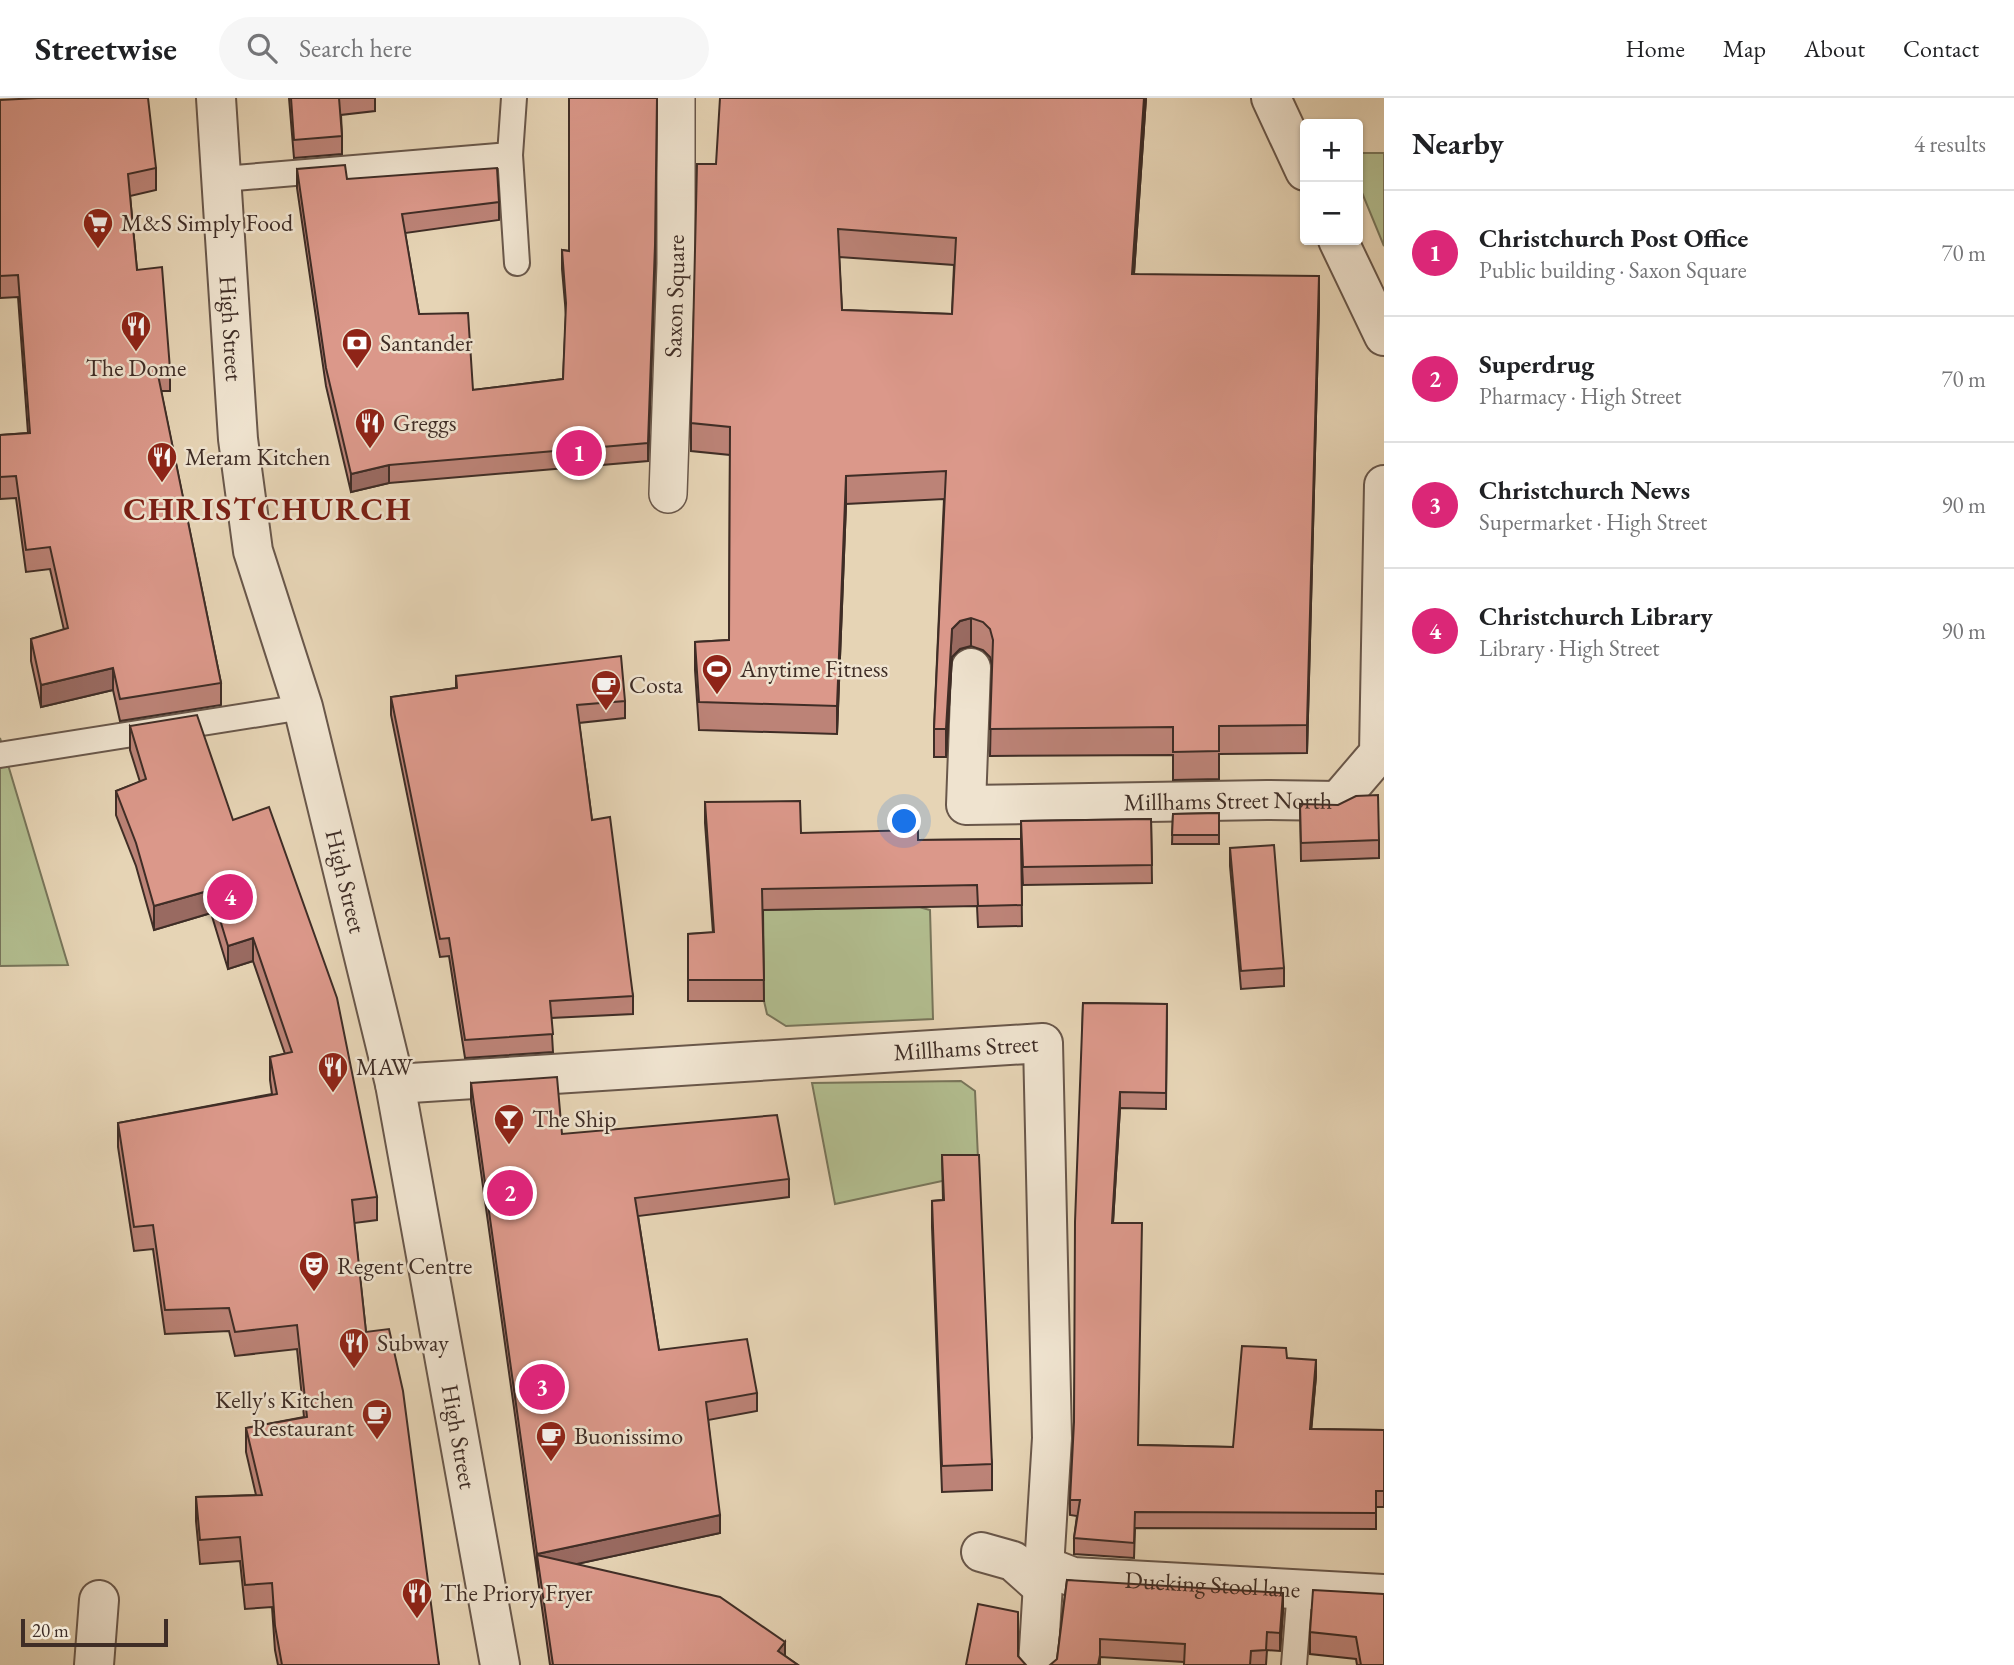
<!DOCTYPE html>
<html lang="en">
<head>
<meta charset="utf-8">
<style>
	body { margin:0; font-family:"EB Garamond",serif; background:#f6f6f6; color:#202124 }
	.controls { position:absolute; right:21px; top:21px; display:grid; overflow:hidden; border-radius:7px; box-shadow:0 2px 5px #0004 }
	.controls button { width:63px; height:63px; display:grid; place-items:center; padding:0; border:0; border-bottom:2px solid #e0e0e0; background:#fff; color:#202124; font:35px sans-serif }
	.scale { position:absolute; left:21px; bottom:18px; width:147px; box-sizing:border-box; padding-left:7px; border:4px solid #3f2d26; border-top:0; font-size:19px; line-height:24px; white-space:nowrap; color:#3f2d26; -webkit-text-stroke:5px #efe3cf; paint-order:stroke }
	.you { position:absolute; left:905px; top:724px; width:24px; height:24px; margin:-18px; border:5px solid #fff; border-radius:50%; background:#1a73e8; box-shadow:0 0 0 10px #1a73e833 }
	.badge { display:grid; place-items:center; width:46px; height:46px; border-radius:50%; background:#db2777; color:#fff; font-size:23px; font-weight:700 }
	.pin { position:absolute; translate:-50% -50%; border:4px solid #fff; box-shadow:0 2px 7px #0006 }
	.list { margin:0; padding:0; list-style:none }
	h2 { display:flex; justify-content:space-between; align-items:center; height:91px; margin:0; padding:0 28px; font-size:30px }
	h2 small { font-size:23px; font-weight:400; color:#757577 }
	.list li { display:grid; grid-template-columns:46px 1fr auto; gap:21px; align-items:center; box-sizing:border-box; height:126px; padding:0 28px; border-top:2px solid #e0e0e0 }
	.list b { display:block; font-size:26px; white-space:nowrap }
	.list p { margin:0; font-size:23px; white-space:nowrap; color:#757577 }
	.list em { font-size:23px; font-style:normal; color:#757577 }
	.icon { flex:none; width:38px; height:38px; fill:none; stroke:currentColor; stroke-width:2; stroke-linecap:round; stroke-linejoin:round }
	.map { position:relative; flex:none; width:1384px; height:1567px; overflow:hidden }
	header { display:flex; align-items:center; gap:42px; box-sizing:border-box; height:98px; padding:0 35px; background:#fff; border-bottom:2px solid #e0e0e0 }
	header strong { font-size:33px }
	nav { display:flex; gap:38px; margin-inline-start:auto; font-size:24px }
	.search { width:490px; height:63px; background:#f6f6f6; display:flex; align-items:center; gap:18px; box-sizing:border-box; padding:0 24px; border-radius:38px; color:#757577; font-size:26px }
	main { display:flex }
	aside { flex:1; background:#fff }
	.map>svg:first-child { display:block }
	.green { fill:#b2bd8f; stroke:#78755a; stroke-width:2 }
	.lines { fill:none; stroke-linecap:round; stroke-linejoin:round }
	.service-casing { stroke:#69574a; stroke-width:28 }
	.pedestrian-casing { stroke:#69574a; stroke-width:40 }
	.minor-casing { stroke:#69574a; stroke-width:42 }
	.tertiary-casing { stroke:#69574a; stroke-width:42 }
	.service { stroke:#efe3cf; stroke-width:24 }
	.pedestrian { stroke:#efe3cf; stroke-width:37 }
	.minor { stroke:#efe3cf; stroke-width:38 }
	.tertiary { stroke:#efe3cf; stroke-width:38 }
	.wall { fill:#bc8377; stroke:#3f2d26; stroke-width:2; fill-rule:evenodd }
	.shaded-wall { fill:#996a61; stroke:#3f2d26; stroke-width:2 }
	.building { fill:#db988a; stroke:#3f2d26; stroke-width:2; fill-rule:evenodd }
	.labels { text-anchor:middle; stroke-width:5; stroke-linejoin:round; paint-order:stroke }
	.poi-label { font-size:24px; fill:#3f2d26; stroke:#efe3cf; text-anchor:start }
	.street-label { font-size:24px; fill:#3f2d26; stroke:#efe3cf }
	.district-label { font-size:32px; font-weight:bold; letter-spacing:2px; fill:#7a1f14; stroke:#efe3cf }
</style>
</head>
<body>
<header>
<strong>Streetwise</strong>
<div class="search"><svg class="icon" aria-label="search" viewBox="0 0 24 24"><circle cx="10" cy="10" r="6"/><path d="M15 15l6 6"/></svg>Search here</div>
<nav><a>Home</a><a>Map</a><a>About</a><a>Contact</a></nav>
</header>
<main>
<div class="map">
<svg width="1384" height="1567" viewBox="0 0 1384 1567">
	<rect width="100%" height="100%" fill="#e6d4b5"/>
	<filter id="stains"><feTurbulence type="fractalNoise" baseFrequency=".00286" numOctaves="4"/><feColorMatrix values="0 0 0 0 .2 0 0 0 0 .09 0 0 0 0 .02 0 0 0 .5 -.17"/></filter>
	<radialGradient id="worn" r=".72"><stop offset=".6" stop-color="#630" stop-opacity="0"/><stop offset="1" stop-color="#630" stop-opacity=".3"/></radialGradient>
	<g class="green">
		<polygon points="1358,55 1384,55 1384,148 1358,85"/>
		<polygon points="0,640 68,867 0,868"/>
		<polygon points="919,809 930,812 933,921 786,928 767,916 764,903 762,812"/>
		<polygon points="961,983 975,993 979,1083 942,1083 835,1106 812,985"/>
	</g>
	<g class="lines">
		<g class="service-casing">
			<g id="service">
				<polyline points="514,0 510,57 517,165"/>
				<polyline points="223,81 510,57"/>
				<polyline points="0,657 303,609"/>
				<polyline points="1294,1567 1300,1491"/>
			</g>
		</g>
		<g class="pedestrian-casing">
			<g id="pedestrian">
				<path id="s1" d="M668,396L676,166V0"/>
			</g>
		</g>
		<g class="minor-casing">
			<g id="minor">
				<polyline points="1271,0 1305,73"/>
				<polyline points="1338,142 1384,238"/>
				<path id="s2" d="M971,570L966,707L1267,702L1338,703L1379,655L1384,387"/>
				<path id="s3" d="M395,986L1043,945L1052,1340L1038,1567"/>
				<polyline points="981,1454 1013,1463 1041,1488"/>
				<path id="s4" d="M1042,1467L1073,1479L1384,1496"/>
				<polyline points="94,1567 99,1502"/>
			</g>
		</g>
		<g class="tertiary-casing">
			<g id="tertiary">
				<path id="s5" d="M216,0L238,341L253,453L303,609L395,986L500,1567"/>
			</g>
		</g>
		<use href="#service" class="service"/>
		<use href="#pedestrian" class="pedestrian"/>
		<use href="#minor" class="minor"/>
		<use href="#tertiary" class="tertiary"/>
	</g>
	<g class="wall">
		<polygon points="289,0 375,0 375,13 341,17 342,38 342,56 294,60"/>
		<path d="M1146,0L1134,176L1319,206L1307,655L1219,656V681L1173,682V657L990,658L992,567L990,559L983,552L971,548L960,551L952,559L946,659H934V631L944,401L846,406L837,636L699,632L695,572V544L729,542L730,357L691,353V325L716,66ZM839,159L954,167L952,216L842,212Z"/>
		<polygon points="0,2 156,70 156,92 130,98 137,172 170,271 170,293 161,293 221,585 221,607 120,623 113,592 41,609 31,563 31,541 64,532 50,471 26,474 16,400 0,401 0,337 28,335 18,199 0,200"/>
		<polygon points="297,71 347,81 499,104 499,122 405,135 419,216 473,292 563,281 566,217 562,171 562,152 655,166 648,363 389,385 351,394 326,288 297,90"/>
		<polygon points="456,578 625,603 625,620 579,625 592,722 633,898 633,916 551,920 553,954 465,960 449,858 440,859 391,617 391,599 456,590"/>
		<polygon points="130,628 233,722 377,1099 377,1122 354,1125 366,1234 439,1567 278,1567 275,1552 272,1509 245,1511 240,1463 200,1466 196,1423 196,1399 256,1397 246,1354 246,1330 304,1319 297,1251 235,1258 229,1233 165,1236 153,1151 134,1153 118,1049 118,1025 272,996 270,982 270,959 285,956 253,863 228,871 211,815 154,832 136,768 116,717 116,693 140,684 130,652"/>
		<polygon points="705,704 801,735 918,742 1021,741 1021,723 1151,721 1152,785 1023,787 1021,746 1022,828 978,829 977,808 763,812 764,903 688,903 688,836 713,835 705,725"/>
		<polygon points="1300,706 1379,742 1379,760 1301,763"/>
		<polygon points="1219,715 1219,746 1172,746 1173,716"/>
		<polygon points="1230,750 1284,870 1284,888 1241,891 1230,768"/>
		<polygon points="1083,905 1167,906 1166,1011 1120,1010 1113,1125 1138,1347 1233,1349 1287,1260 1316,1278 1311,1331 1384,1332 1384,1409 1376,1409 1376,1431 1135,1430 1134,1460 1074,1456 1074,1440 1077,1418 1070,1417 1070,1402 1074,1324"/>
		<polygon points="471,985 562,1036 789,1081 789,1099 638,1118 659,1252 757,1295 757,1313 708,1322 720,1435 576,1466 785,1558 798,1567 550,1567 471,1003"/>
		<polygon points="942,1057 992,1366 992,1392 942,1394 932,1129 932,1103 943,1102"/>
		<polygon points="1067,1482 1283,1512 1280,1553 1267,1552 1266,1567 1184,1567 1184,1564 1100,1559 1100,1567 1057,1561"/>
		<polygon points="1384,1496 1384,1567 1357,1567 1356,1561 1310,1556 1310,1534"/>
	</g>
	<g class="shaded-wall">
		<polygon points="657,0 655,166 648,363 648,345"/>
		<polygon points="1144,0 1146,0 1132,204 1132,176"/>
		<polygon points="1319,178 1319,206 1307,655 1307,627"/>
		<polygon points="389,367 389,385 351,394 351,376"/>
		<polygon points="846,378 846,406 837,636 837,608"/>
		<polygon points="971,520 971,548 960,551 952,559 946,659 946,631 952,531 960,523"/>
		<polygon points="113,570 113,592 41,609 41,587"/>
		<polygon points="211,792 211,815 154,832 154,808"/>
		<polygon points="253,840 253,863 228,871 228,848"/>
		<polygon points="1120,994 1120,1010 1112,1140 1112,1125"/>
		<polygon points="1316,1262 1316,1278 1310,1347 1310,1331"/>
		<polygon points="720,1417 720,1435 540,1474 537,1457 537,1474 537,1456"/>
		<polygon points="1283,1495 1283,1512 1280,1553 1280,1535"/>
		<polygon points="785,1544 785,1562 778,1553"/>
	</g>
	<g class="building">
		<polygon points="38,0 148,0 156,70 128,76 137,172 162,169 170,271 157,272 221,585 120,601 113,570 41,587 31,541 68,530 50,449 26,452 16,378 0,379 0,337 30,335 18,177 0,178 0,2"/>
		<polygon points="291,0 339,0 342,38 294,42"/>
		<polygon points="569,0 657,0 655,147 648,345 389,367 351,376 326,270 297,71 345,67 347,81 497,70 499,104 402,116 419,216 468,215 473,292 563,281 566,205 562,152 569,153"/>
		<path d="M720,0H1144L1132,176L1319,178L1307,627L1219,628V653L1173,654V629L990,631L993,542L990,531L983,524L971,520L960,523L952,531L946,631H934L946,373L846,378L837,608L699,604L695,544L729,542L730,329L691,325L697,66H716ZM838,131L956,140L952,216L842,212Z"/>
		<polygon points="621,558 625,603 577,607 592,722 610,719 633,898 550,903 553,936 465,942 449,840 440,841 391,599 457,590 456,578"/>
		<polygon points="197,617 233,722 269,709 337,900 377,1099 352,1102 366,1234 389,1231 403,1293 439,1567 282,1567 275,1528 272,1485 245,1487 240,1439 200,1442 196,1399 262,1397 246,1330 307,1319 297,1227 235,1234 229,1210 165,1212 153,1127 134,1129 118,1025 277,996 270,959 292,954 253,840 228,848 211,792 154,808 136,745 116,693 146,681 130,628"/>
		<polygon points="1378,697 1379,742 1301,745 1300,706 1338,707 1356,698"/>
		<polygon points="800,703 801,735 918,732 918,742 1021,741 1022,807 978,808 977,787 762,791 764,882 688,882 688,836 714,834 705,704"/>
		<polygon points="1219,715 1219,737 1172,737 1173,716"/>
		<polygon points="1151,721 1152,767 1023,769 1021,723"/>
		<polygon points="1274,747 1284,870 1241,873 1230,750"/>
		<polygon points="1083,905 1167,906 1166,995 1120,994 1112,1125 1142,1125 1138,1347 1233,1349 1242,1248 1286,1250 1287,1260 1316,1262 1310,1331 1384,1332 1384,1393 1376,1393 1376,1415 1135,1414 1134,1445 1074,1440 1080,1402 1070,1402 1074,1324 1075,1124"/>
		<polygon points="557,979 562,1036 777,1017 789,1081 635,1100 659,1252 747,1241 757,1295 706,1304 720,1417 537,1456 471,985"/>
		<polygon points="942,1057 979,1057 992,1366 942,1368 932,1103 944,1102"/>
		<polygon points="537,1457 720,1499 785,1544 778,1553 798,1567 553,1567"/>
		<polygon points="1067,1482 1283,1495 1280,1535 1267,1534 1266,1552 1251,1553 1250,1567 1184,1567 1185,1546 1100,1541 1100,1557 1098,1567 1050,1567 1057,1561"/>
		<polygon points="1313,1492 1384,1496 1384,1567 1361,1567 1356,1539 1310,1534"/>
		<polygon points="978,1506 1018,1514 1018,1558 1026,1567 966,1567"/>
	</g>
	<defs>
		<g id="supermarket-pin" transform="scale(1.575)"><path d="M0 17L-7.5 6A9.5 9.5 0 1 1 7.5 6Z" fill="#8f2418" stroke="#efe3cf"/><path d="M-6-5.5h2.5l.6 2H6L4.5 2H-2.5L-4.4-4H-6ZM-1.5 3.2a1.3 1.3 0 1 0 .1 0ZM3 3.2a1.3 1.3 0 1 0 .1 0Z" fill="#fff"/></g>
		<g id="restaurant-pin" transform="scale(1.575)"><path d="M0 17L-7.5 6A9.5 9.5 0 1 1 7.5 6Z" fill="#8f2418" stroke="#efe3cf"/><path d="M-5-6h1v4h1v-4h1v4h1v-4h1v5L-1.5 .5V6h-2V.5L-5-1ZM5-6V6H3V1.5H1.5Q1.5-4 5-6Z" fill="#fff"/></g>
		<g id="bank-pin" transform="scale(1.575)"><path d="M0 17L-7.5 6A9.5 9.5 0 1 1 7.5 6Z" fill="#8f2418" stroke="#efe3cf"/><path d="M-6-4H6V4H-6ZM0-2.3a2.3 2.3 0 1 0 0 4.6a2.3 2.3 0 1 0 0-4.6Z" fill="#fff"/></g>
		<g id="stadium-pin" transform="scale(1.575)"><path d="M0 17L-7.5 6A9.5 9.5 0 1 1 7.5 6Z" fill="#8f2418" stroke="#efe3cf"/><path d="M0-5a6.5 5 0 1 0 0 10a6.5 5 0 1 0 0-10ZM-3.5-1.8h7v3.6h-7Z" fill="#fff"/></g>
		<g id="cafe-pin" transform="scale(1.575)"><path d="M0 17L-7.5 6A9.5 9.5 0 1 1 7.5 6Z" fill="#8f2418" stroke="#efe3cf"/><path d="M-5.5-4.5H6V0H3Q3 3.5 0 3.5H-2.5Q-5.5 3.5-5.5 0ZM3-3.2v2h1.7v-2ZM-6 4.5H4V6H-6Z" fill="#fff"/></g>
		<g id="bar-pin" transform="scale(1.575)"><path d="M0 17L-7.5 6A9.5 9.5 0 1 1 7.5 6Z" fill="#8f2418" stroke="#efe3cf"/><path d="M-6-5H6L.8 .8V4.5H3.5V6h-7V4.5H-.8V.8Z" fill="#fff"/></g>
		<g id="theatre-pin" transform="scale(1.575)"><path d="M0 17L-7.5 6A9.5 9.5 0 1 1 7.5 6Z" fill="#8f2418" stroke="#efe3cf"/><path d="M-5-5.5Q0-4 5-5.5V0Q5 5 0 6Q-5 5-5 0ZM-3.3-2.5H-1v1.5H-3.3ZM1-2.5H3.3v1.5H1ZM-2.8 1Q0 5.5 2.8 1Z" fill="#fff"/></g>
	</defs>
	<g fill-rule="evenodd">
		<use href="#supermarket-pin" x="98" y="125"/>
		<use href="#restaurant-pin" x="136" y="228"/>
		<use href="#bank-pin" x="357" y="245"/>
		<use href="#restaurant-pin" x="370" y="325"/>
		<use href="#restaurant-pin" x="162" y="359"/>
		<use href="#stadium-pin" x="717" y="571"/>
		<use href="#cafe-pin" x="606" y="587"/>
		<use href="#restaurant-pin" x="333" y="969"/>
		<use href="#bar-pin" x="509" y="1021"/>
		<use href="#theatre-pin" x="314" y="1168"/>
		<use href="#restaurant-pin" x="354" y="1245"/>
		<use href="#cafe-pin" x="377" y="1316"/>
		<use href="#cafe-pin" x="551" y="1338"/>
		<use href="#restaurant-pin" x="417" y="1495"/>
	</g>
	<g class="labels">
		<g class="poi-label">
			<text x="121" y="133">M&amp;S Simply Food</text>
			<text x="380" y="253">Santander</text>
			<text x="136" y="278" text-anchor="middle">The Dome</text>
			<text x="393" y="333">Greggs</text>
			<text x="185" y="367">Meram Kitchen</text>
			<text x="740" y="579">Anytime Fitness</text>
			<text x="629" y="595">Costa</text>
			<text x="356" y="977">MAW</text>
			<text x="532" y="1029">The Ship</text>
			<text x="337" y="1176">Regent Centre</text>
			<text x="377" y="1253">Subway</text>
			<text x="354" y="1310" text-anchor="end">Kelly's Kitchen<tspan x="354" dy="28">Restaurant</tspan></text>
			<text x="574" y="1346">Buonissimo</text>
			<text x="440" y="1503">The Priory Fryer</text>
		</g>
		<g class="street-label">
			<text dy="8" stroke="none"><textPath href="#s1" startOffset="198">Saxon Square</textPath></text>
			<text dy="8" stroke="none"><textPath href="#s5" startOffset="231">High Street</textPath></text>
			<text dy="8" stroke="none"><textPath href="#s2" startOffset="399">Millhams Street North</textPath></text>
			<text dy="8" stroke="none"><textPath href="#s5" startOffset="798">High Street</textPath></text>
			<text dy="8" stroke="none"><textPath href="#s3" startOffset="572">Millhams Street</textPath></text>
			<text dy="8" stroke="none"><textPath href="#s5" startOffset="1365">High Street</textPath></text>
			<text dy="8" stroke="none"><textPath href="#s4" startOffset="173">Ducking Stool lane</textPath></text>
		</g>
		<g class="district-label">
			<text x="268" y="422">CHRISTCHURCH</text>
		</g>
	</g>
	<rect width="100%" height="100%" filter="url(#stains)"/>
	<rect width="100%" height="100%" fill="url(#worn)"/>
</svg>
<div class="controls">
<button>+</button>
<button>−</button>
</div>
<div class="scale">20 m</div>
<div class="you"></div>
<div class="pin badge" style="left:579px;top:355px">1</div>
<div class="pin badge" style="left:510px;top:1095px">2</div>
<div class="pin badge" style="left:542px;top:1289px">3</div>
<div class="pin badge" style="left:230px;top:799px">4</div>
</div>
<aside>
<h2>Nearby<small>4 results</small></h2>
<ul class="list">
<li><span class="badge">1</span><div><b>Christchurch Post Office</b><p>Public building · Saxon Square</p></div><em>70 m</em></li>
<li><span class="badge">2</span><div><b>Superdrug</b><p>Pharmacy · High Street</p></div><em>70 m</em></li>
<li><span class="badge">3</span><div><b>Christchurch News</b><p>Supermarket · High Street</p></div><em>90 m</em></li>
<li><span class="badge">4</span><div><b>Christchurch Library</b><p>Library · High Street</p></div><em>90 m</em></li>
</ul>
</aside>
</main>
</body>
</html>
